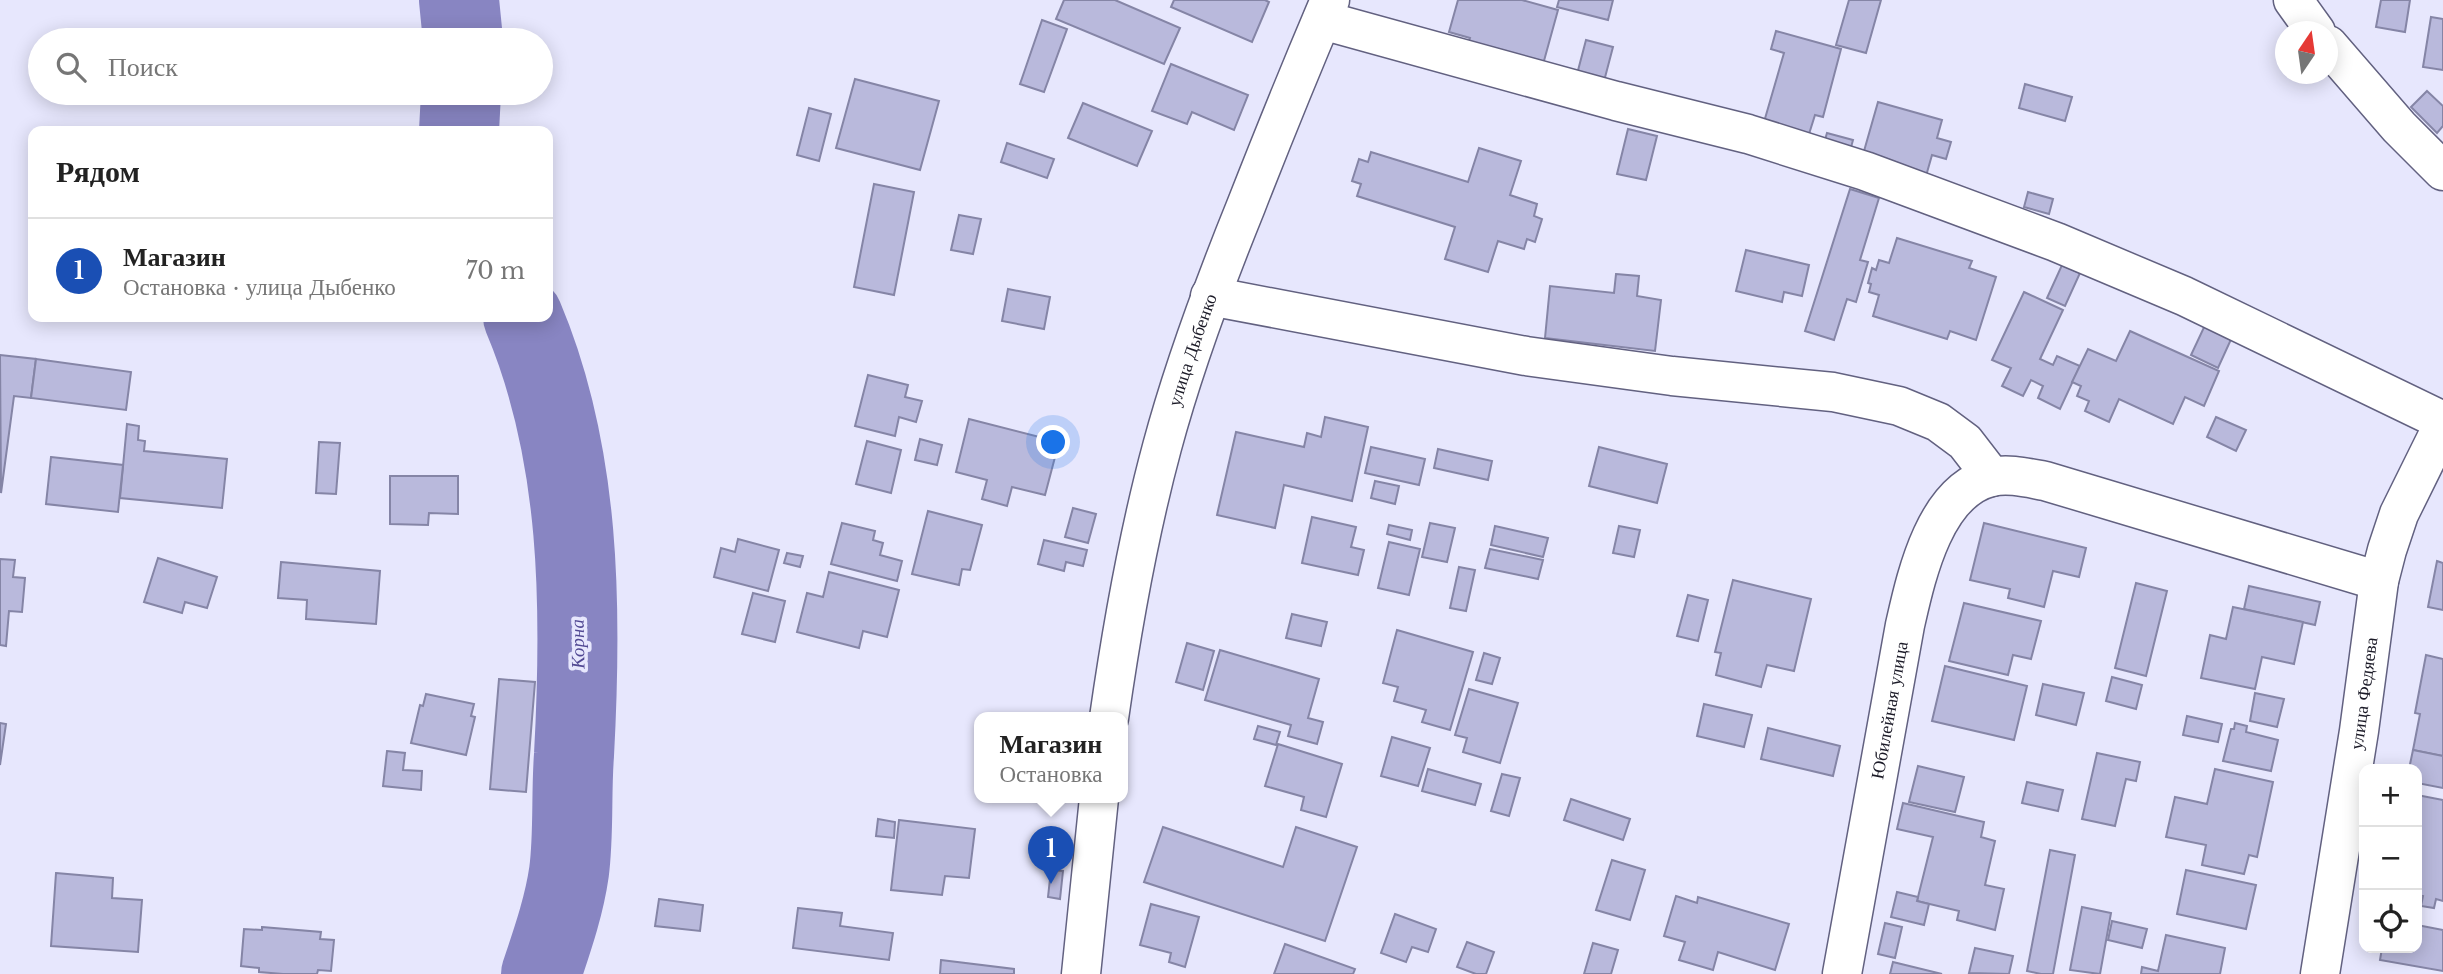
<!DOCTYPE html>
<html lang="ru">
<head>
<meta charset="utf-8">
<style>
	body { margin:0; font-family:"Libre Baskerville",serif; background:#f6f6f6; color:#222 }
	.controls { position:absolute; right:21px; bottom:21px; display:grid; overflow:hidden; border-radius:14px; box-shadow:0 4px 18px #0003 }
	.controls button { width:63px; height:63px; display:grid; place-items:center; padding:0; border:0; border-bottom:2px solid #e0e0e0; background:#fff; color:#222; font:35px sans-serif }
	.compass { position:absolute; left:2275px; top:21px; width:63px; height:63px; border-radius:50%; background:#fff; box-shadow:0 4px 18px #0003; rotate:13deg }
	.you { position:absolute; left:1054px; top:443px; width:24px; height:24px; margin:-18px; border:5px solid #fff; border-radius:50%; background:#1a73e8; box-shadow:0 0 0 10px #1a73e833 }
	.badge { display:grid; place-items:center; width:46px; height:46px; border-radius:50%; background:#d93025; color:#fff; font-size:23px; font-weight:700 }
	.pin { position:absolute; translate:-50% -58px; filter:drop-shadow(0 2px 4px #0008) }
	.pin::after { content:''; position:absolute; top:37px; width:24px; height:21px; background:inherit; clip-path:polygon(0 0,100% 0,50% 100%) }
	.popup { position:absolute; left:974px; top:712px; width:154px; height:91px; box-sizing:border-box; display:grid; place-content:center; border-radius:14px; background:#fff; filter:drop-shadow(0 2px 5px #0005); font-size:23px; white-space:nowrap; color:#767676 }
	.popup b { font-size:26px; color:#222 }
	.popup::after { content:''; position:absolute; left:50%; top:100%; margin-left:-14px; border:14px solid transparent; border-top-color:#fff }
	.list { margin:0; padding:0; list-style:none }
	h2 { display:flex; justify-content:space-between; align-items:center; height:91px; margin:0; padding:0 28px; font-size:30px }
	h2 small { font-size:23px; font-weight:400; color:#767676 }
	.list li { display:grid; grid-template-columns:46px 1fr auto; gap:21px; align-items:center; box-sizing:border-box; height:105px; padding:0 28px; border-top:2px solid #e0e0e0 }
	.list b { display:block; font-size:26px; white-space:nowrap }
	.list p { margin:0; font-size:23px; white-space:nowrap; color:#767676 }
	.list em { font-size:23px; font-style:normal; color:#767676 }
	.icon { flex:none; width:38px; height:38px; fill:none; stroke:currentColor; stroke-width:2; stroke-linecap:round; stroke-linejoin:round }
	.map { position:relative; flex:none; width:2443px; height:974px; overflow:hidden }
	.search { position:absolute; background:#fff; box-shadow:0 4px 18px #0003; left:28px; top:28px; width:525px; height:77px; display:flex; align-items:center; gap:18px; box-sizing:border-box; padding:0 24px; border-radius:38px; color:#767676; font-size:26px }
	.panel { position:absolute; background:#fff; box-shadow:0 4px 18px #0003; left:28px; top:126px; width:525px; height:196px; border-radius:14px }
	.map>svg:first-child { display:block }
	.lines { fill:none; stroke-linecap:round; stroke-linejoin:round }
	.river { stroke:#8885c2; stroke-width:80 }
	.building { fill:#b9b9dc; stroke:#8585a6; stroke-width:2 }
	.street-casing { stroke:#626180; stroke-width:41 }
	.secondary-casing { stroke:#626180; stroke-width:41 }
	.street { stroke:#fff; stroke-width:38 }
	.secondary { stroke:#fff; stroke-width:38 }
	.labels { text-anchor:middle; stroke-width:7; stroke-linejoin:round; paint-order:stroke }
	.street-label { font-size:18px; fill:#1b1a27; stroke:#e7e7fd }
	.water-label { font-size:19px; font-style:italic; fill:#504792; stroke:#e7e7fd }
</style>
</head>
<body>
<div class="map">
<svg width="2443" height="974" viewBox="0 0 2443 974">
	<rect width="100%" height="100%" fill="#e7e7fd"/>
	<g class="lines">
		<g class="river">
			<polyline points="459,0 463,40"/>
			<polyline points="459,131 461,93"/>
			<path d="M523,317C581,454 582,608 574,755C571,794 574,834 569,872C564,907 552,941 541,974"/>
		</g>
	</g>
	<g class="building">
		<polygon points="1064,0 1115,0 1180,28 1164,64 1056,19"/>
		<polygon points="1174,0 1265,0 1269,2 1252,42 1171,7"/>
		<polygon points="1458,0 1522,0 1558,10 1542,68 1467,47 1470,38 1449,32"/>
		<polygon points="1559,0 1613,0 1608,20 1557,7"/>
		<polygon points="1849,0 1881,0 1866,53 1836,45"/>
		<polygon points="2381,0 2410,0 2405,32 2376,27"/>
		<polygon points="2431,17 2443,19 2443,70 2423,67"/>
		<polygon points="1042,20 1067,29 1044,92 1020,84"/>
		<polygon points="1776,31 1841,49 1823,117 1815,115 1809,134 1764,122 1784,53 1771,49"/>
		<polygon points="1586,40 1613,47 1603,85 1576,78"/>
		<polygon points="1171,64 1248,95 1234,130 1192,112 1187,124 1152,111"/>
		<polygon points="855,79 939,101 920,170 836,148"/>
		<polygon points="2025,84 2072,97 2065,121 2019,108"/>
		<polygon points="2427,91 2443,106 2443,126 2437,133 2411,107"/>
		<polygon points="1878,102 1942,120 1937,138 1951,142 1946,159 1932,155 1926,176 1862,158"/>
		<polygon points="1083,103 1152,131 1137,166 1068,138"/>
		<polygon points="809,108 831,114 819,161 797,155"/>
		<polygon points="1628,129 1657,136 1646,180 1617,174"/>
		<polygon points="1827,133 1853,140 1850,151 1824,143"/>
		<polygon points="1007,143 1054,159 1047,178 1001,162"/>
		<polygon points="1479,148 1521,161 1510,195 1537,204 1534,216 1542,219 1535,242 1527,239 1524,249 1498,241 1488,272 1445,259 1455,227 1357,196 1361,184 1352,181 1359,159 1368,162 1371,152 1468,182"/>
		<polygon points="874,184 914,192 894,295 854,287"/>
		<polygon points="1850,189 1879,198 1860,260 1868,262 1856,302 1847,299 1834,340 1805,331"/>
		<polygon points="2028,192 2053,199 2049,214 2024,207"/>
		<polygon points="959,215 981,219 973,254 951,250"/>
		<polygon points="1897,238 1972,261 1969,268 1996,277 1976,340 1950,331 1947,339 1873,316 1879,295 1869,292 1871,284 1868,283 1872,268 1876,270 1879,260 1889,263"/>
		<polygon points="1746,250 1809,265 1802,296 1784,292 1782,302 1736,291"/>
		<polygon points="2062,265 2080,273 2065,306 2047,298"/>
		<polygon points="1616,274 1639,276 1637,296 1661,300 1655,351 1545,338 1550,286 1614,293"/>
		<polygon points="1008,289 1050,297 1044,329 1002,321"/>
		<polygon points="2024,292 2063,310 2040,359 2053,365 2057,356 2080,366 2060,409 2038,398 2043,386 2031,380 2023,396 2002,386 2011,368 1992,360"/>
		<polygon points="2206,323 2233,335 2218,368 2191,355"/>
		<polygon points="2130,331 2219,371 2204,406 2185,397 2173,424 2119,399 2109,422 2085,411 2089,401 2077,396 2081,386 2072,382 2088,349 2116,361"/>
		<polygon points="0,355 36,359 31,398 14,396 1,493"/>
		<polygon points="36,359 131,372 126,410 31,398"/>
		<polygon points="868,375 908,385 905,397 922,401 916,422 899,417 895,436 855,426"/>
		<polygon points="1325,417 1368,427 1352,501 1284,485 1275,528 1217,515 1236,432 1304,447 1307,433 1321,437"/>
		<polygon points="2216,417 2246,430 2236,451 2207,437"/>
		<polygon points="969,419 1059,442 1045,495 1012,487 1007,506 982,499 987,480 956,472"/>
		<polygon points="127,424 139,426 138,440 145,441 144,451 227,459 222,508 120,498"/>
		<polygon points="920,439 942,445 937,465 915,460"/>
		<polygon points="867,441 901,450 891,493 856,484"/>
		<polygon points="319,442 340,443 336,494 316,493"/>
		<polygon points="1371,447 1425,459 1419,485 1365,473"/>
		<polygon points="1599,447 1667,464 1657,503 1589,486"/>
		<polygon points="1438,449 1492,461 1488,480 1434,468"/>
		<polygon points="51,457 123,465 118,512 46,504"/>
		<polygon points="390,476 458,476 458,514 429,513 428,525 390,524"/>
		<polygon points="1375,481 1399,486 1395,504 1371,498"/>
		<polygon points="1073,508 1096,514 1088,543 1065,537"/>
		<polygon points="928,511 982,525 970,570 962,569 959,585 912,574"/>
		<polygon points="1312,517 1356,527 1351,547 1364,550 1358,575 1302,563"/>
		<polygon points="842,523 875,531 873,540 883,543 880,555 902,561 897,581 831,564"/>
		<polygon points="1430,523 1455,528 1447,562 1422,557"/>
		<polygon points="1984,523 2086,548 2079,577 2053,571 2044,607 2008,598 2010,589 1970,580"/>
		<polygon points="1389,525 1412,530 1410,540 1387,534"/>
		<polygon points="1495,526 1548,538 1543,557 1491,545"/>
		<polygon points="1619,526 1640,530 1634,557 1613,553"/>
		<polygon points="738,539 779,550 768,591 714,577 721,548 735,552"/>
		<polygon points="1044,540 1087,550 1083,566 1066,562 1064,571 1038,564"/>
		<polygon points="1389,542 1420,549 1409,595 1378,588"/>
		<polygon points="1490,549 1543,560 1538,579 1485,568"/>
		<polygon points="787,553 803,556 800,567 784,563"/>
		<polygon points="158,558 217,577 207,608 185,602 182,613 144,602"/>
		<polygon points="0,559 15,560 13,577 25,578 22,612 9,611 6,646 0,645"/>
		<polygon points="2437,561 2443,563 2443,610 2428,607"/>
		<polygon points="281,562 380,571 376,624 306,619 307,600 278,598"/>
		<polygon points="1459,567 1475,570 1466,611 1450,608"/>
		<polygon points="829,572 899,590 887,637 863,631 859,648 797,632 807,593 823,597"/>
		<polygon points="1733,580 1811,599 1794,671 1767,665 1761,687 1716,675 1721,653 1715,652"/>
		<polygon points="2136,583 2167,591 2146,676 2115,668"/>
		<polygon points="2249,586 2320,602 2315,625 2244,609"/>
		<polygon points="753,593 785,601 775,642 742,634"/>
		<polygon points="1688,595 1708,600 1698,641 1677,636"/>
		<polygon points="1964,603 2041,621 2031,659 2013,655 2008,675 1949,661"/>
		<polygon points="2233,607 2303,622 2294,664 2262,657 2255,689 2201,678 2210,635 2226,639"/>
		<polygon points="1292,614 1327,622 1321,646 1286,638"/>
		<polygon points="1397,630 1473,652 1450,730 1422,722 1426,710 1394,701 1398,687 1383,683"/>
		<polygon points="1187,643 1214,651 1203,690 1176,682"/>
		<polygon points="1220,650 1319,679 1308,718 1323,722 1317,744 1288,736 1291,725 1205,700"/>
		<polygon points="1484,653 1500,658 1492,684 1476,680"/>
		<polygon points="2426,655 2443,659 2443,756 2413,750 2420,714 2415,713"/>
		<polygon points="1945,666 2027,686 2014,740 1932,721"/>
		<polygon points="2112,677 2142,685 2136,709 2106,701"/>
		<polygon points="499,679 535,682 526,792 490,789"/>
		<polygon points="2043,684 2084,693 2076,725 2036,715"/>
		<polygon points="1469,689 1518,703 1500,763 1463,752 1467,738 1455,735"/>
		<polygon points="2255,693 2284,699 2277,727 2250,721"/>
		<polygon points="426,694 474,704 471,716 475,717 466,755 411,743 420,705 423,706"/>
		<polygon points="1704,704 1752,715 1744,747 1697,736"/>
		<polygon points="2187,716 2222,724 2218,742 2183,735"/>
		<polygon points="0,723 6,724 0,765"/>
		<polygon points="2235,723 2247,726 2246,732 2278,740 2271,771 2223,761 2231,729 2234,729"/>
		<polygon points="1258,726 1280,732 1276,745 1254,739"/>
		<polygon points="1768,728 1840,746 1833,776 1761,759"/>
		<polygon points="1392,737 1430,748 1418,786 1381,776"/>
		<polygon points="1278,744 1342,764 1326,817 1301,810 1304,797 1265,786"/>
		<polygon points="2413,750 2443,756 2443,788 2417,783 2417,769 2409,769"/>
		<polygon points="387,751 405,753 403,770 422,771 421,790 383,786"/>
		<polygon points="2097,753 2140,762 2136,781 2126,779 2115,826 2082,819"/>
		<polygon points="1918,766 1964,777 1955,812 1909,802"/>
		<polygon points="1428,769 1481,784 1475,805 1422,791"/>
		<polygon points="2215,769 2273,782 2257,857 2249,855 2244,874 2202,865 2206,845 2166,837 2175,797 2207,804"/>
		<polygon points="1502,774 1520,778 1509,816 1491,811"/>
		<polygon points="2027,782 2063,790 2058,811 2022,803"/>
		<polygon points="2417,795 2443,800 2443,901 2436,899 2434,908 2421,906 2423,896 2417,895"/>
		<polygon points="1571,799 1630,819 1623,840 1564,820"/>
		<polygon points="1903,803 1984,822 1981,837 1995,841 1985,885 2004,889 1995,930 1957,920 1959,911 1917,901 1933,837 1897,829"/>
		<polygon points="878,819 895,822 894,838 876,836"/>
		<polygon points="899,820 975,829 969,878 945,876 942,895 891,890"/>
		<polygon points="1163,827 1283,867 1296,827 1357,847 1325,941 1144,882"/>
		<polygon points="2050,850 2075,855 2053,974 2041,974 2027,971"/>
		<polygon points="1612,860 1645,870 1630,920 1596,910"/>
		<polygon points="1051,870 1063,871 1060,899 1048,897"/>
		<polygon points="2186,870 2256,885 2246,929 2177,914"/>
		<polygon points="56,873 113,878 112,898 142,900 138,952 51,946"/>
		<polygon points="1897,892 1918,897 1917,901 1929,904 1924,925 1891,917"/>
		<polygon points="1676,896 1697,903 1698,897 1789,924 1775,970 1718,952 1713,970 1679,960 1685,942 1664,936"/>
		<polygon points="659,899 703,905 700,931 655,926"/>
		<polygon points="1151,904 1199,917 1185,967 1169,962 1171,953 1140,945"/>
		<polygon points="2082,907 2111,913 2100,974 2070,970"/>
		<polygon points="798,908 842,913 840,926 893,933 889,960 793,948"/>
		<polygon points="1395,914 1436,929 1428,952 1412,947 1406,962 1381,953"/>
		<polygon points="2112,921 2147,929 2142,948 2108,940"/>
		<polygon points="1885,923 1902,927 1895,958 1878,954"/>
		<polygon points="2417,925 2443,930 2443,971 2380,960 2382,948 2417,948"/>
		<polygon points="262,927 321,932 320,939 334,940 331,971 318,970 317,974 283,974 259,972 259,968 241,966 244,929 262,930"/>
		<polygon points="2166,935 2225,948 2220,974 2141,974 2142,967 2158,971"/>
		<polygon points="1467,942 1494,952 1486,974 1476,974 1457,967"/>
		<polygon points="1593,943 1618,950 1611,974 1584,974"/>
		<polygon points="1285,944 1355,969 1353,974 1274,974"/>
		<polygon points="1975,948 2013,956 2009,974 1969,973"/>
		<polygon points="941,960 1014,969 1014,974 940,974"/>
		<polygon points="1893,962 1942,974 1890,974"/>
	</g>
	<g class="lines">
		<g class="street-casing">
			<g id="street">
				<polyline points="2293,0 2316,32"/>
				<polyline points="1322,20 1616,101 1748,134 1865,171 2056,242 2184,296 2443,421"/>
				<polyline points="2328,45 2399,127 2443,171"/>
				<polyline points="1210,296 1526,356 1672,376 1833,392 1899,406 1938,422 1965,442 1992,477"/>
				<path id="s1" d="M1842,974L1905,625C1916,577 1934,491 1991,477C2009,473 2028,478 2045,481L2379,581"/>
				<path id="s2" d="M2320,974L2359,731L2379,581L2387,550L2399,514L2443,425"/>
			</g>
		</g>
		<g class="secondary-casing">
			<g id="secondary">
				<path id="s3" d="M1109,718C1122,627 1138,536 1162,447C1184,365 1214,285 1246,206C1273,137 1301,68 1330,0"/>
				<polyline points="1081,974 1099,798"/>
			</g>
		</g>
		<use href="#street" class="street"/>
		<use href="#secondary" class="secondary"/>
	</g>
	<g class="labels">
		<g class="street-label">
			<text dy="6" stroke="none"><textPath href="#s3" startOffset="378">улица Дыбенко</textPath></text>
			<text dy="6" stroke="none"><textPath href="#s2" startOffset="284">улица Федяева</textPath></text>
			<text dy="6" stroke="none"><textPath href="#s1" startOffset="268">Юбилейная улица</textPath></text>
		</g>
		<g class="water-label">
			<text transform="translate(577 644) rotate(-91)" y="7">Корна</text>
		</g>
	</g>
</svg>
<div class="controls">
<button>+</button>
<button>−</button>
<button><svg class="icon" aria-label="locate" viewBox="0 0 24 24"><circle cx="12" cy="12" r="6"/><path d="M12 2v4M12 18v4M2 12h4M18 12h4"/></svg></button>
</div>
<svg class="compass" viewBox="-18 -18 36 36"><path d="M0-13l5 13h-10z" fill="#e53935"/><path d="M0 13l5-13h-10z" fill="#767676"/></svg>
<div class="you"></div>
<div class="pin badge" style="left:1051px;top:884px;background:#1a4fb4">1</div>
<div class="popup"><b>Магазин</b>Остановка</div>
<div class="search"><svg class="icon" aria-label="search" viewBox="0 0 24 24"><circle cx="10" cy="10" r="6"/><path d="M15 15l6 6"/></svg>Поиск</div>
<section class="panel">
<h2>Рядом<small></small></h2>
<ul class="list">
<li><span class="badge" style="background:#1a4fb4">1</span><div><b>Магазин</b><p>Остановка · улица Дыбенко</p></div><em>70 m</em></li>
</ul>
</section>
</div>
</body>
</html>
